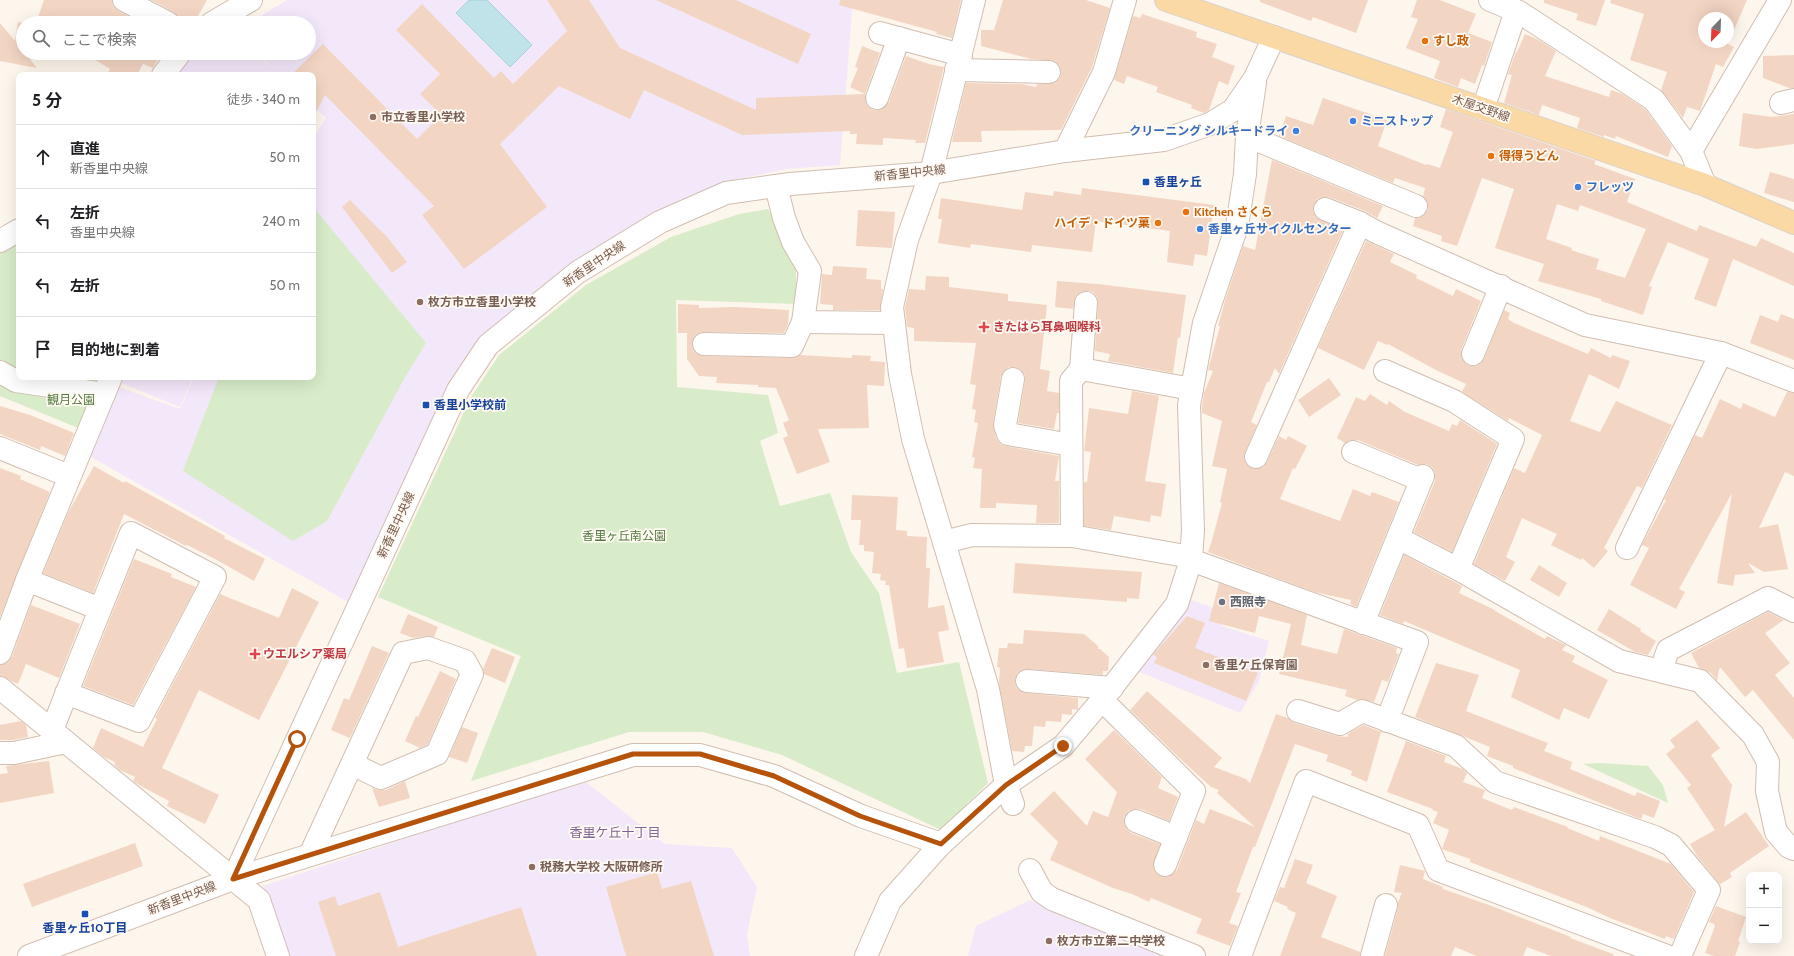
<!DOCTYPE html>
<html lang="ja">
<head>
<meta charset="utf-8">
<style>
	body { margin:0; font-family:Cabin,"Noto Sans JP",sans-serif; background:#f6f6f6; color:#202124 }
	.controls { position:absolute; right:12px; bottom:12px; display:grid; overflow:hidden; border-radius:8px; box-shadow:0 4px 16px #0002 }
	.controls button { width:36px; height:36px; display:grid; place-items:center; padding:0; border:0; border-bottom:1px solid #e0e0e0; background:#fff; color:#202124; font:20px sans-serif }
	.compass { position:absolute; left:1698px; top:12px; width:36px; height:36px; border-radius:50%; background:#fff; box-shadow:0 4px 16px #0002; rotate:203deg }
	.stop { position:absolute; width:12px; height:12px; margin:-9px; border:3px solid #b45309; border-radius:50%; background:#fff }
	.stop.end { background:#b45309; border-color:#fff; box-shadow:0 1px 4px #0008 }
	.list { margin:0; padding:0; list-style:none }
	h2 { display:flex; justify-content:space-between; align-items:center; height:52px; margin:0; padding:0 16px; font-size:17px }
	h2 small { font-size:13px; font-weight:400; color:#757577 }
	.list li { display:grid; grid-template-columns:26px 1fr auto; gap:12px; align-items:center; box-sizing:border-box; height:64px; padding:0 16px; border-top:1px solid #e0e0e0 }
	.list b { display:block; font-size:15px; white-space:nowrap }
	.list p { margin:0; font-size:13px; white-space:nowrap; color:#757577 }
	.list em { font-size:13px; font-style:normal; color:#757577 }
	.icon { flex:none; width:22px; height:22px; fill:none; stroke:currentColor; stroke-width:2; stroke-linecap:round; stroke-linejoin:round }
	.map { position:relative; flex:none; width:1794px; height:956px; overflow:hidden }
	.search { position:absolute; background:#fff; box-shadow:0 4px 16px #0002; left:16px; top:16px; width:300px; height:44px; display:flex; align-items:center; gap:10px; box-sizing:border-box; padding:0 14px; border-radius:22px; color:#757577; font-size:15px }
	.panel { position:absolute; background:#fff; box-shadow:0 4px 16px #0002; left:16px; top:72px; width:300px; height:308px; border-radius:8px }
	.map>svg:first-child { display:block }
	.education { fill:#f3e8fa }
	.green { fill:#d8ecc9 }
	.water { fill:#bfe3e8; stroke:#a5d3da }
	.building { fill:#f3d5c3; fill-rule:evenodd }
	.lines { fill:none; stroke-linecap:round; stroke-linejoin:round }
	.minor-casing { stroke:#d1beb0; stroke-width:24 }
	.major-casing { stroke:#dad1cd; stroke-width:24 }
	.minor { stroke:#fff; stroke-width:22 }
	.major { stroke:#fbd9a5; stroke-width:22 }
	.route { stroke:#b45309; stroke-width:5 }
	.food-dot { fill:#e8710a; stroke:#fffaf3; stroke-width:1.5 }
	.education-dot { fill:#8d6e63; stroke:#fffaf3; stroke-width:1.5 }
	.shop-dot { fill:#3f7fe0; stroke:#fffaf3; stroke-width:1.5 }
	.transit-dot { fill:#1a4fb4; stroke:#fffaf3; stroke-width:1.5 }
	.health-dot { fill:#e0444e; stroke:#fffaf3; stroke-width:1.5 }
	.worship-dot { fill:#6b7280; stroke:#fffaf3; stroke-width:1.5 }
	.labels { text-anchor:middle; stroke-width:3.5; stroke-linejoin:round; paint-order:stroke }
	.food-label { font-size:12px; font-weight:bold; fill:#c56008; stroke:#fffaf3; text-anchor:start }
	.street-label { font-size:12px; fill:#7a5c4d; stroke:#fffaf3 }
	.education-label { font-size:12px; font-weight:bold; fill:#785e54; stroke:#fffaf3; text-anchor:start }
	.shop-label { font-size:12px; font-weight:bold; fill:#366cbe; stroke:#fffaf3; text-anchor:start }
	.transit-label { font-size:12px; font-weight:bold; fill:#164399; stroke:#fffaf3; text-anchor:start }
	.health-label { font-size:12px; font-weight:bold; fill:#be3a42; stroke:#fffaf3; text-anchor:start }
	.park-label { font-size:12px; fill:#537a41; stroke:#fffaf3 }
	.worship-label { font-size:12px; font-weight:bold; fill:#5b616d; stroke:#fffaf3; text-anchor:start }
	.neighbourhood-label { font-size:13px; fill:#846695; stroke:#fffaf3 }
</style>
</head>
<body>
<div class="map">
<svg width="1794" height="956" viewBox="0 0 1794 956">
	<rect width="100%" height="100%" fill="#fdf6ec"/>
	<g class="education">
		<polygon points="287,0 853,0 840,165 787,169 724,182 659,216 481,339 350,603 91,457 119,387 180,409 194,377 313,377 313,139 326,118 313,106 313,75 279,75 275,72 277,75 173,75 193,53 256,53 270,67 260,53 309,53 309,23 249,23"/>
		<polygon points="123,377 193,377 180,407 121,383"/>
		<polygon points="1186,598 1225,612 1222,626 1269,641 1259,681 1240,713 1137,671"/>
		<polygon points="582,779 665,844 732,848 757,887 747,934 750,956 287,956 263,886"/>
		<polygon points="1030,900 1163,956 968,956 976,926"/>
	</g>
	<g class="green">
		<polygon points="313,207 426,343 404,379 327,521 293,541 183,471 219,377 313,377"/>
		<polygon points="768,209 796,265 796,304 676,300 677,387 768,395 778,433 760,441 780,506 830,493 851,552 879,593 897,673 959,662 988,783 941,830 782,755 703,732 629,732 471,781 521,656 378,597 471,397 499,355 586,285 671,237 739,214"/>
		<polygon points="19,238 19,377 105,377 83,430 0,396 0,248"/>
		<polygon points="1600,763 1648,766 1663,785 1668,803 1583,764"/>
	</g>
	<polygon class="water" points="469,0 487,0 532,45 510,67 456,13"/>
	<g class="building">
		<polygon points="44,0 112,0 113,6 118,11 141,23 36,23"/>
		<polygon points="151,0 207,0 194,23 180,23 179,17 174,12"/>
		<polygon points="547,0 589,0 620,48 756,110 756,98 865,94 865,101 868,106 873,110 880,110 885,107 889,102 906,56 929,64 944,67 925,143 915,143 916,140 883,138 883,145 856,144 857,134 850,134 850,131 742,135 644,90 630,119 559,86 500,144 547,207 464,269 422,215 434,206 325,95 313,118 313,75 291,75 323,44 417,139 441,115 420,94 440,74 396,30 422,4 494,78 501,71 513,84 567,31"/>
		<polygon points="656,0 736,0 811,34 798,64"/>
		<polygon points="840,0 961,0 952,38 936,34 937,32 839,5"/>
		<polygon points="1003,0 1086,0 1110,8 1092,67 1061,130 981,131 982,142 952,142 966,83 1021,84 1036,87 1037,84 1055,83 1060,78 1061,73 1060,66 1055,61 1031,59 981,46 981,30 994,30"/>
		<polygon points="1260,0 1368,0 1356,33 1313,17 1311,21 1260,2"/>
		<polygon points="1417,0 1440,0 1476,14 1468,33 1492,42 1484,66 1482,65 1475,84 1461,78 1458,87 1434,78 1440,61 1406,48 1418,19 1411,17"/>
		<polygon points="1544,0 1605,0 1596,26 1576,20 1578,14 1544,3"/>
		<path d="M1611,0H1747L1728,44L1734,47L1723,67L1716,64L1700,111L1687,107L1683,118L1661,90L1667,72L1630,60L1644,14L1610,3ZM1704,18H1728V42H1704Z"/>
		<polygon points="1142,14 1197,32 1196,37 1217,44 1212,57 1235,66 1228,85 1219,81 1209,110 1204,113 1191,108 1192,105 1156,92 1158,87 1127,76 1124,84 1114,80 1133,16 1140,18"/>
		<polygon points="18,22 23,23 23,53 31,53 30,59 37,68 0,61 0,23 15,41"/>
		<polygon points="1525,34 1539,40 1556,51 1545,76 1609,97 1611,90 1622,94 1645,109 1672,146 1668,157 1616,136 1615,139 1604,135 1604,137 1577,128 1580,118 1542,105 1539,115 1504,103 1512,75 1508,74 1516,52 1517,52"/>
		<polygon points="862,46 880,53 865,94 850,87 858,68 855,67"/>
		<polygon points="84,53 161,53 153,68 143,64 137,75 107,75 110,69"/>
		<polygon points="1794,55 1794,88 1789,88 1763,78 1763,56"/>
		<path d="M1323,98L1387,120L1378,146L1426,165L1427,164L1440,168L1453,132L1440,127L1446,109L1596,161L1594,164L1635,179L1627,202L1697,231L1699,225L1756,247L1761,238L1794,253V286L1733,259L1716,307L1694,299L1709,259L1668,242L1649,286L1652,287L1643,315L1601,301V299L1538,281L1544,264L1495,248L1514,189L1482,178L1457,246L1441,241L1442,236L1413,226L1415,218L1423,216L1428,210V204L1423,196L1425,188L1395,178L1393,183L1279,136L1286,116L1313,125ZM1557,204L1578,211L1580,205L1646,229L1625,278L1596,269L1599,259L1571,250L1572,248L1546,239Z"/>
		<polygon points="1743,113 1772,117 1794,114 1794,144 1757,149 1739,146"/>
		<polygon points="1272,160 1383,206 1377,218 1365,211 1329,197 1323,197 1317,199 1314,204 1313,211 1315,217 1343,230 1279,374 1275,368 1269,382 1267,382 1251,422 1257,425 1245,452 1244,458 1246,464 1251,468 1257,469 1263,467 1267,462 1279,436 1286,440 1288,436 1307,446 1295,469 1293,468 1280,499 1340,521 1353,489 1370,496 1372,492 1399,502 1356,607 1350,604 1351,600 1314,592 1208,552 1212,540 1222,503 1220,502 1227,469 1212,466 1222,421 1202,413 1202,406 1204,393 1213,371 1208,370 1220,326 1218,326 1225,301 1243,246 1255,250"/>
		<polygon points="1770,172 1794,179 1794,202 1764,193"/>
		<polygon points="1082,188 1214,205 1207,256 1195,254 1193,266 1167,262 1170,231 1096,221 1092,252 1032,245 1031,252 971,244 970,248 938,243 942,219 938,219 941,198 1022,210 1025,192 1053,196 1054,191 1081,195"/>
		<polygon points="350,200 387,237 407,262 392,273 342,207"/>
		<polygon points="858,210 895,212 892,248 856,246"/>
		<polygon points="1366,241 1394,254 1390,262 1417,275 1416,278 1453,296 1456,289 1481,301 1461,350 1461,356 1463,361 1468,365 1475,366 1480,364 1484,359 1504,310 1510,313 1508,319 1514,323 1588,354 1591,348 1611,358 1612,355 1630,361 1619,389 1589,374 1570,421 1600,432 1616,401 1672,425 1642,488 1637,486 1604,548 1608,551 1594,568 1582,558 1581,560 1551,545 1557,534 1522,518 1506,557 1515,562 1505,581 1474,564 1514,468 1525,473 1542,435 1509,418 1508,421 1462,392 1466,384 1436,370 1388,344 1387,345 1378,341 1364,370 1318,348"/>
		<polygon points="833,266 867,268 866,279 881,280 881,289 883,289 880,310 833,310 833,305 820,304 822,274 832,275"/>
		<polygon points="926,276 949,277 949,287 1008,294 1008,301 1047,305 1040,369 1050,371 1047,391 1059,393 1059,413 1057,413 1054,429 1018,423 1025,381 1025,375 1021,370 1015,367 1009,367 1004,371 1001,376 993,423 996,438 1000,444 1006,446 1059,456 1055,481 1059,481 1059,523 1036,523 1037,505 996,503 996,508 980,508 982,469 973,468 975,458 972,457 978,423 974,422 976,410 972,409 976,385 970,384 976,343 914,341 914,328 907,327 905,308 909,289 925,290"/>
		<polygon points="1057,281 1098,284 1186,295 1180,338 1178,337 1173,373 1108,361 1110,354 1095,351 1098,304 1097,297 1093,292 1087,291 1081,292 1076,296 1073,309 1055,307"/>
		<polygon points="678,304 699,305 699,308 735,307 789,310 788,324 784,333 704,332 698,333 694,337 692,344 693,350 697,354 703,356 792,358 800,355 852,358 852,355 871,356 870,361 885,362 884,386 867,385 869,428 818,429 830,462 797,474 783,438 788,436 783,423 789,420 776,388 758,387 758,385 716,383 717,377 699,376 687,359 687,333 678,333"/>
		<polygon points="1781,314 1794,319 1794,360 1750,343 1760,315 1778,322"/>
		<polygon points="1329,378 1341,395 1309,417 1298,400"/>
		<polygon points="1132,391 1159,396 1145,481 1166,484 1161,517 1151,515 1150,522 1114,516 1111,530 1084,526 1084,482 1087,482 1091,452 1084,451 1089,408 1128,414"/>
		<polygon points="1787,392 1794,393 1794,476 1785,472 1759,528 1778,524 1788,569 1764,572 1748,563 1755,573 1735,575 1733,586 1717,583 1732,493 1679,589 1685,592 1676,609 1630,585 1649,548 1642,545 1666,500 1664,500 1695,435 1702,438 1720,399 1741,409 1743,403 1775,417"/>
		<polygon points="1370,394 1387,405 1389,401 1405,412 1449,431 1452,424 1457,426 1460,420 1497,444 1452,552 1414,532 1435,481 1435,474 1433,468 1427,464 1418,465 1358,440 1351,440 1345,443 1337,438 1356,397 1365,401"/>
		<polygon points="0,406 30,415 74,433 65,456 41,446 40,450 0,434"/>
		<polygon points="94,466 124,483 125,481 225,536 224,538 265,559 254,581 215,559 187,545 186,546 124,514 93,593 43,573 69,511"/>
		<polygon points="0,468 21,476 20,479 50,492 0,617"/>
		<polygon points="852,495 898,497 896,530 907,531 907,536 927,537 926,568 930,568 928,608 944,605 949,630 938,632 944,662 907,668 904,648 899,649 889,585 885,585 886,581 880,580 881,574 872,573 874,552 864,551 864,545 859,545 861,520 851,520"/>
		<polygon points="1404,555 1462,586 1459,593 1495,610 1495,611 1545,639 1547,636 1566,645 1562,650 1575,656 1572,662 1608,680 1589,719 1564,708 1559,720 1511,697 1520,670 1404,621 1403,624 1380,615"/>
		<polygon points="134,559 172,574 171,577 196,587 133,705 83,686"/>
		<polygon points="1015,563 1142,572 1139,599 1127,598 1127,602 1013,593"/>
		<polygon points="1539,565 1567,583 1559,597 1530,580"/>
		<polygon points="1219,583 1307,615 1301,645 1337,654 1344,629 1397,648 1396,653 1399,654 1388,682 1382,680 1374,702 1361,699 1357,700 1345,696 1347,690 1279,674 1291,624 1259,616 1255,633 1209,621"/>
		<polygon points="292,588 319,602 259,720 199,690 162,768 219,795 205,824 167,806 169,801 139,785 133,781 135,777 120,770 114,765 115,762 104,757 93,748 101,728 143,747 157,719 155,718 220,594 279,618"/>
		<polygon points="31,605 80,624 59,678 26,664 18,684 0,676 0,665 8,663 12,657"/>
		<polygon points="1609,609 1641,629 1640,631 1656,641 1648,655 1635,652 1597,630"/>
		<polygon points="1768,612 1784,620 1765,633 1790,663 1775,675 1794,698 1794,740 1753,690 1745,697 1721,668 1719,669 1717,681 1711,673 1699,668 1691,653"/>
		<polygon points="408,614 438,627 434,637 426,636 413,638 400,633"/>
		<polygon points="1187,616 1205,623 1195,648 1258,673 1246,701 1154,663 1157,657 1153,655"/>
		<polygon points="1024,630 1084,634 1098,646 1098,649 1100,649 1109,657 1108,671 1103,671 1103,675 1028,669 1022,670 1017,674 1015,680 1016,687 1020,691 1026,693 1078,698 1078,710 1072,709 1072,715 1062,714 1061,722 1046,721 1045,727 1034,726 1032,746 1025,746 1024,752 1012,751 999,683 1000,668 997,667 999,648 1007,648 1008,643 1023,644"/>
		<polygon points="372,646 389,653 350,738 331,730 344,698 349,700"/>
		<polygon points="492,648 515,657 505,683 484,674 483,669"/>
		<polygon points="1436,663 1479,675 1466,711 1548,743 1544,751 1572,762 1570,769 1635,796 1637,792 1660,801 1654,818 1643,814 1641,819 1633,816 1513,768 1513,766 1487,756 1490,747 1415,717"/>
		<polygon points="440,671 456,679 428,744 420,748 405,741 416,716 418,717"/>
		<polygon points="1147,691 1222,758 1214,767 1246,779 1250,783 1276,714 1288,718 1294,723 1337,736 1347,737 1349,733 1363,725 1381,732 1367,782 1351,775 1352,771 1326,761 1328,755 1295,744 1255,847 1253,847 1236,892 1241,893 1229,923 1238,926 1230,946 1196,933 1202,919 1151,898 1149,902 1132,894 1113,888 1050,860 1058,842 1030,814 1054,791 1087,826 1093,811 1108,817 1117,792 1085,759 1114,730 1162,777 1158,788 1178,797 1169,821 1141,809 1135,809 1128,811 1124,817 1124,823 1126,829 1131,833 1160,844 1153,866 1155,872 1160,876 1166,877 1173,874 1177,870 1196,820 1204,824 1210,809 1255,827 1217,793 1219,790 1211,787 1175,754 1130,710"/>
		<polygon points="1697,720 1720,748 1711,755 1732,785 1724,827 1746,812 1769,846 1730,873 1732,877 1720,884 1697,856 1690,844 1715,830 1687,788 1691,785 1666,754 1675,747 1670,740"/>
		<polygon points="21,721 26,725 28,737 13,740 0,740 0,725"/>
		<polygon points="462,727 478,733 467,763 449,757"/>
		<polygon points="1406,741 1446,756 1444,762 1463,769 1467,773 1463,782 1485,790 1482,798 1512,810 1514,807 1568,827 1567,828 1599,841 1600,836 1671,864 1694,892 1674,939 1666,936 1665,939 1610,918 1589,908 1470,862 1470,859 1442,849 1449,830 1433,823 1438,812 1432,810 1433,809 1387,792"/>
		<polygon points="49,761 54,793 0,803 0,774 8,773 6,766"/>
		<polygon points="405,781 410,798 379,807 372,788 380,790 386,790"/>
		<polygon points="135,843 143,866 32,907 23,884"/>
		<polygon points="1295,859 1313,865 1306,883 1337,896 1321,937 1360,952 1360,956 1280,956 1296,913 1287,909 1288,907 1274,901 1280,887 1284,888"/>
		<polygon points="1400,865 1425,871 1423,879 1443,887 1443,889 1489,905 1571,937 1570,938 1613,954 1613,956 1551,956 1527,947 1523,956 1477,956 1455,947 1451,956 1385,956 1398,908 1398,902 1402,893 1394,892"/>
		<polygon points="657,872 662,889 691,881 714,956 626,956 606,887"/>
		<polygon points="380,892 398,947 521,907 537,956 336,956 318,902 335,896 338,906"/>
		<polygon points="1716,906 1746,917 1738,941 1740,942 1735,956 1714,956 1705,953 1715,926 1714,924 1709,922"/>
	</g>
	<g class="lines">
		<g class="minor-casing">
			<g id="minor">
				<polyline points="124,0 168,23"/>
				<polyline points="974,0 931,173 907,240 892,307 900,374 913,439 988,689 1006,785 1013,804"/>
				<polyline points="1490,0 1519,12 1654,100 1691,151 1705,185"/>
				<polyline points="212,23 251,0"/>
				<polyline points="880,33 961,55"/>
				<polyline points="956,70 1049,72"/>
				<polyline points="163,75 180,53"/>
				<polyline points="877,98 899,38"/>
				<polyline points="1781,103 1794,100"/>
				<polyline points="1483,109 1516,11"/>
				<polyline points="1247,136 1416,206"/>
				<polyline points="1065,151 1104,72 1125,0"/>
				<polyline points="1691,151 1780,0"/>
				<polyline points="776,186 784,218 793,242 810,271 803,322 894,323"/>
				<polyline points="1325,209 1360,223 1376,232 1585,325 1721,353 1794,381"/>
				<polyline points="0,241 19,230"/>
				<polyline points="704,344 792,346 803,322"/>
				<polyline points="1473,354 1501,286"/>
				<polyline points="1081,369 1086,303"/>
				<polyline points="1385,371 1454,401 1513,439 1458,569"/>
				<polyline points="0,372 16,381 104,394"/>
				<polyline points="1013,379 1005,425 1008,434 1071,445"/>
				<polyline points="0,448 69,476"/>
				<polyline points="1353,452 1421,480"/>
				<polyline points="1256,457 1360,223"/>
				<polyline points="1072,536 1071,381 1081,369 1192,389"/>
				<polyline points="1398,538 1458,569 1619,661 1700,681 1753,735 1768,762 1767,791 1776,832 1789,847 1794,849"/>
				<polyline points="944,542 972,535 1072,536 1191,557"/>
				<polyline points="1627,548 1721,353"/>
				<polyline points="1191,560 1417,642 1387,721"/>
				<polyline points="27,580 100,609"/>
				<polyline points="1363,623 1423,476"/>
				<polyline points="0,653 27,580 111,377"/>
				<polyline points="1661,670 1668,650 1768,598 1794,611"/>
				<polyline points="1027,681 1112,688"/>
				<polyline points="0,688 259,900 278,956"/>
				<polyline points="1102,700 1194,791 1176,837 1136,821"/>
				<polyline points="1298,711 1340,724 1362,711 1456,746 1495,782 1655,837 1671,845 1709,890 1680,956"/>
				<path d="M52,730C78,664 104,599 131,533L215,577L139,721L66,693"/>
				<polyline points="0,753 14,753 66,742"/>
				<polyline points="310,855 403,653 428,648 465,661 472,674 437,754 381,778 352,764"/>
				<polyline points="1165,865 1176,837"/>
				<polyline points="1030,870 1042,892 1052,899 1194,956"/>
				<polyline points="233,879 458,390 488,345 578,272 660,222 726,193 790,184 931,173 1065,151 1164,140 1210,124 1233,110 1255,78 1274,37"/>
				<polyline points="29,956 233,879 633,755 700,755 774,776 861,816 941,844"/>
				<polyline points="866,956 890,901 941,844 1006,785 1063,746 1102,700 1177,604 1191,560 1193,530 1189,405 1204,323 1237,226 1245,174 1247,136 1255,83"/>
				<polyline points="1240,956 1306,781 1418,825 1438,870 1667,956"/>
				<polyline points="1372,956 1386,905"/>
			</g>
		</g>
		<g class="major-casing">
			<polyline id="major" points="1166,0 1705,185 1794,223"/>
		</g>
		<use href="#minor" class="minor"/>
		<use href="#major" class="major"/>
	</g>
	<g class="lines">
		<polyline class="route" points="297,739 233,879 633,754 700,754 774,776 860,816 941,844 1006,785 1063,746"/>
	</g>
	<g class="food-dot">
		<circle cx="1425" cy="41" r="4"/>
		<circle cx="1491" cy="156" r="4"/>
		<circle cx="1186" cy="212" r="4"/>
		<circle cx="1158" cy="223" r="4"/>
	</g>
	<g class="education-dot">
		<circle cx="373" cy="117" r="4"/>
		<circle cx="420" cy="302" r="4"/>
		<circle cx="1206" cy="665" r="4"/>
		<circle cx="532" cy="867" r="4"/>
		<circle cx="1049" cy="941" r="4"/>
	</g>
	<g class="shop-dot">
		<circle cx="1353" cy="121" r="4"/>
		<circle cx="1296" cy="131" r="4"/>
		<circle cx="1578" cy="187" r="4"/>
		<circle cx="1200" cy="229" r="4"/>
	</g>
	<g class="transit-dot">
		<rect x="1142" y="178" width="8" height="8" rx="2"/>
		<rect x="422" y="401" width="8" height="8" rx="2"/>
		<rect x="81" y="910" width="8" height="8" rx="2"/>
	</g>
	<g class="health-dot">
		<path d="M982 321h4v4h4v4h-4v4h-4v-4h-4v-4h4z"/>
		<path d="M253 648h4v4h4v4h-4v4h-4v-4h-4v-4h4z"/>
	</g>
	<circle class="worship-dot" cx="1222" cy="602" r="4"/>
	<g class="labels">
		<g class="food-label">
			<text x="1433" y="45">すし政</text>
			<text x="1499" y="160">得得うどん</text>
			<text x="1194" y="216">Kitchen さくら</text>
			<text x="1150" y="227" text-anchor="end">ハイデ・ドイツ菓</text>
		</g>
		<g class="street-label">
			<text transform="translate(1481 108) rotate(19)" y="4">木屋交野線</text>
			<text transform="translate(910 173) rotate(-6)" y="4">新香里中央線</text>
			<text transform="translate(594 264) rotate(-34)" y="4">新香里中央線</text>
			<text transform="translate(396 525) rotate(-65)" y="4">新香里中央線</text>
			<text transform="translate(182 898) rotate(-21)" y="4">新香里中央線</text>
		</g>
		<g class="education-label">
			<text x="381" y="121">市立香里小学校</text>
			<text x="428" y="306">枚方市立香里小学校</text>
			<text x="1214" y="669">香里ケ丘保育園</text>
			<text x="540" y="871">税務大学校 大阪研修所</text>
			<text x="1057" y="945">枚方市立第二中学校</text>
		</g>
		<g class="shop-label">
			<text x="1361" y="125">ミニストップ</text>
			<text x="1288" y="135" text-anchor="end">クリーニング シルキードライ</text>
			<text x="1586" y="191">フレッツ</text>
			<text x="1208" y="233">香里ヶ丘サイクルセンター</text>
		</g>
		<g class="transit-label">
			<text x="1154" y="186">香里ヶ丘</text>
			<text x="434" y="409">香里小学校前</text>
			<text x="85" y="932" text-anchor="middle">香里ヶ丘10丁目</text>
		</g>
		<g class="health-label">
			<text x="993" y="331">きたはら耳鼻咽喉科</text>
			<text x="263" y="658">ウエルシア薬局</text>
		</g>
		<g class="park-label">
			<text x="71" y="404">観月公園</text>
			<text x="624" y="540">香里ヶ丘南公園</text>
		</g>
		<g class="worship-label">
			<text x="1230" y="606">西照寺</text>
		</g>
		<g class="neighbourhood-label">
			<text x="615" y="837">香里ケ丘十丁目</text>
		</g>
	</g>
</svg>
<div class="controls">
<button>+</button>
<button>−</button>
</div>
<svg class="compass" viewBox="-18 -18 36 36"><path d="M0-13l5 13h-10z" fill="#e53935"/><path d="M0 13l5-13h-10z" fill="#757577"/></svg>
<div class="stop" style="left:297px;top:739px"></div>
<div class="stop end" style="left:1063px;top:746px"></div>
<div class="search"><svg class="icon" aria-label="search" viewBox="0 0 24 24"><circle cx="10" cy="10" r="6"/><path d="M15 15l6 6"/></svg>ここで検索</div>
<section class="panel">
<h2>5 分<small>徒歩 · 340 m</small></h2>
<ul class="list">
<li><svg class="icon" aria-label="ahead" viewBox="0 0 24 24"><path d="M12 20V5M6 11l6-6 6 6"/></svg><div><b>直進</b><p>新香里中央線</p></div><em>50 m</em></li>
<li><svg class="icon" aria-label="left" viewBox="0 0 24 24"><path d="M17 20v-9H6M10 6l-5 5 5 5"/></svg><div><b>左折</b><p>香里中央線</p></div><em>240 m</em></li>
<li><svg class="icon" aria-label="left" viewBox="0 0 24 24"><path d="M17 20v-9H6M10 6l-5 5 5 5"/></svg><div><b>左折</b></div><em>50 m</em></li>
<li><svg class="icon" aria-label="arrive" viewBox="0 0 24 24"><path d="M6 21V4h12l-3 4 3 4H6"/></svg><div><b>目的地に到着</b></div></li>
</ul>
</section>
</div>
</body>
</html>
